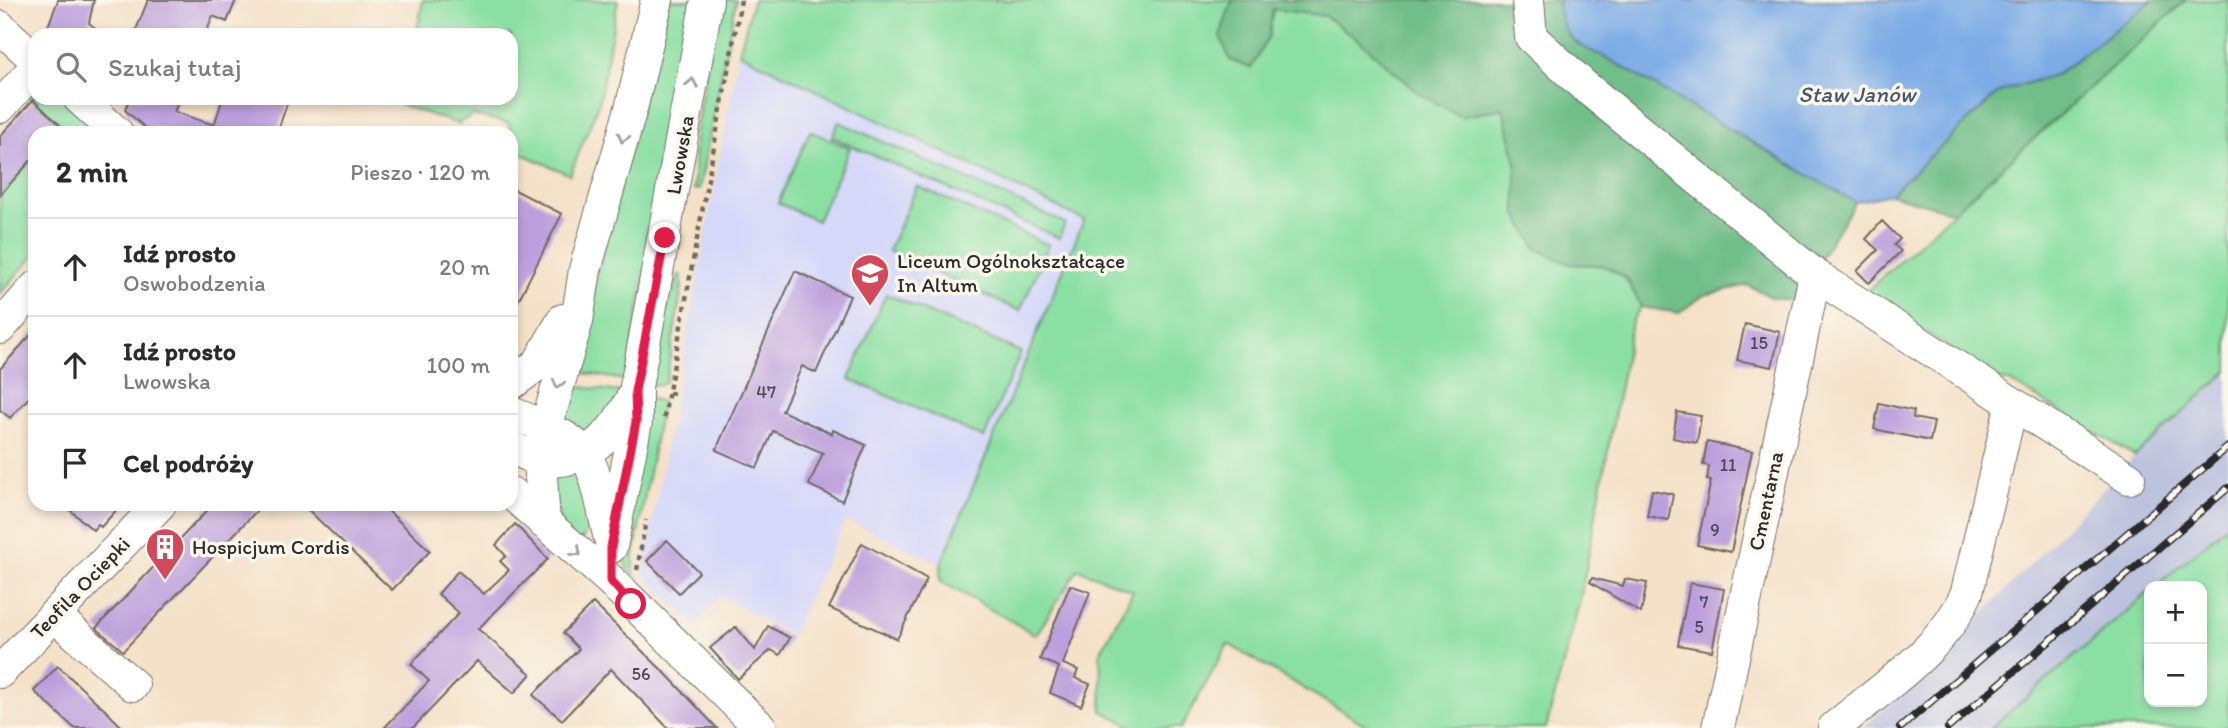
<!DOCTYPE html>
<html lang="pl">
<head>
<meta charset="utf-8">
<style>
	body { margin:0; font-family:Itim,sans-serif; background:#f7f7f7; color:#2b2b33 }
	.controls { position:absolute; right:21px; bottom:21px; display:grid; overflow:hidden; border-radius:14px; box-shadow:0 4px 10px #0003 }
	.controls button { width:63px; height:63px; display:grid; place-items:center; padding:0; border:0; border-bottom:2px solid #e1e1e2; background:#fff; color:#2b2b33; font:35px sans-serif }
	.stop { position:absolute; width:21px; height:21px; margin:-16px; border:5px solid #e11d48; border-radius:50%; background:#fff }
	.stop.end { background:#e11d48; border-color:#fff; box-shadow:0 2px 7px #0008 }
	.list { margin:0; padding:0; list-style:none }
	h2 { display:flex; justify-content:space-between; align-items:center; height:91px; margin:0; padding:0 28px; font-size:30px }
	h2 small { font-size:23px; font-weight:400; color:#7c7c81 }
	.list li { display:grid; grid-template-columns:46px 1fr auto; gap:21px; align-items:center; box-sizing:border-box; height:98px; padding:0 28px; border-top:2px solid #e1e1e2 }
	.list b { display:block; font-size:26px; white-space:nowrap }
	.list p { margin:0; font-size:23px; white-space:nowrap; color:#7c7c81 }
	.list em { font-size:23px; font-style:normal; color:#7c7c81 }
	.icon { flex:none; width:38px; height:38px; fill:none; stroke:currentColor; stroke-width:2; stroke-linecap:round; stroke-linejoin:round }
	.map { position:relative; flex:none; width:2228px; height:728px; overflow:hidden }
	.search { position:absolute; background:#fff; box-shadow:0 4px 10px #0003; left:28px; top:28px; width:490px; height:77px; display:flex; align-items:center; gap:18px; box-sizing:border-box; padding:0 24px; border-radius:21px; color:#7c7c81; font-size:26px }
	.panel { position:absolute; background:#fff; box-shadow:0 4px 10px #0003; left:28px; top:126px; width:490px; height:385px; border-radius:21px }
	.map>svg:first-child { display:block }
	.built { fill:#d5d8f9 }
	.industrial { fill:#bdc3de }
	.green { fill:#8adfa2; stroke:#5a8566; stroke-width:2 }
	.forest { fill:#6fbe88; stroke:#4d745a; stroke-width:2 }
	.water { fill:#7babe6; stroke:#536b88; stroke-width:2 }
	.building { fill:#bb9edc }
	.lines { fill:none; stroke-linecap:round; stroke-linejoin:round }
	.minor-casing { stroke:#716b62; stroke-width:34 }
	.path { stroke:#716b62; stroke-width:4.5; stroke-dasharray:5 5; stroke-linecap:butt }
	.minor { stroke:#fff; stroke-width:32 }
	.rail-casing { stroke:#2b2b2b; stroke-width:8 }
	.rail { stroke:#fbf7ec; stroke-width:5; stroke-dasharray:16; stroke-linecap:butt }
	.oneway { stroke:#a0a0a0 }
	.route { stroke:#e11d48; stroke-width:9 }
	.labels { text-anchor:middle; stroke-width:7; stroke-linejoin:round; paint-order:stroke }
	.number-label { font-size:18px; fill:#4f4857 }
	.street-label { font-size:21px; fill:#2b2b2b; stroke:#fbf7ec }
	.poi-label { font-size:21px; fill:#2b2b2b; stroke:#fbf7ec; text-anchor:start }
	.water-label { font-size:23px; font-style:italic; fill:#47586c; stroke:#fbf7ec }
</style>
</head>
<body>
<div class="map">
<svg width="2228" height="728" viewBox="0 0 2228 728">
	<rect width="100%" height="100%" fill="#fbf7ec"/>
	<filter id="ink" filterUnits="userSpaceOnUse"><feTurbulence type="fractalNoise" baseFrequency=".0143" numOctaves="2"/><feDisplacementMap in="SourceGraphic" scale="14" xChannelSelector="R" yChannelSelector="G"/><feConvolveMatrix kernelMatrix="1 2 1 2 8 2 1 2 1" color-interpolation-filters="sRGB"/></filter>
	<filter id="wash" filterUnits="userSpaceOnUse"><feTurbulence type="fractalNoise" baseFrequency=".00686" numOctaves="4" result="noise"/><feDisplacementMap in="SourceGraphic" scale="28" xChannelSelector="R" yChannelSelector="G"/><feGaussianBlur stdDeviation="1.57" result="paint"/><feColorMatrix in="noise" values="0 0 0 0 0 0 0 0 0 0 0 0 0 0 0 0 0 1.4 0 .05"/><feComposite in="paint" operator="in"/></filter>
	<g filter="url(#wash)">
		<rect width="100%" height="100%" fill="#f4e1c7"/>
		<polygon class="built" points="739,53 1085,220 941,564 846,520 791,635 719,596 695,626 643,574"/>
		<polygon class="industrial" points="2228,371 2228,550 2187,586 2149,586 2149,618 2021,728 1863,728 1950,648 2135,456"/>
		<g class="green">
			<polygon points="423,0 618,0 599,102 570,175 511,149 509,123 472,115 458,124 401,105 403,98 511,98 511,35 416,35"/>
			<polygon points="669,0 695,0 626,380 571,371"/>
			<polygon points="719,0 736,0 699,190 694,189 695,133"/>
			<path d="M753,0H1232L1230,60L1251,68L1269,35L1273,8L1325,16L1360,41L1420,94L1461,116L1503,108L1516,162V213L1569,264C1613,265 1622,266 1641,307L1632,321L1580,600L1546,728H1371L1228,644L1181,728H1134L1102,711L1100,653L1133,591L1078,569L1036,635L940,581L941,564L1084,220L739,53Z"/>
			<polygon points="2186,0 2228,0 2228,371 2135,456 2009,381 1997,380 1866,292"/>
			<polygon points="35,89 35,98 63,98 102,133 56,133 62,126 28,97"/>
			<polygon points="839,122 1065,223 1059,238 832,137"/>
			<polygon points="810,131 850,148 817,221 778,203"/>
			<polygon points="35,156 35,254 0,294 0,195"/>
			<polygon points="917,186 1049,245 1020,311 888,251"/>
			<polygon points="679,275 682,276 682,286 666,381 661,385 650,385 660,327"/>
			<polygon points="886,294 1021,352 984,438 849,379"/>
			<polygon points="567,385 622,392 611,416 584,434 560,417"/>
			<polygon points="646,397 662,402 634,555 634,574 640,583 633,586 620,548"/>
			<path d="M575,463C582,486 601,523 579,542L564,533L546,470Z"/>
			<polygon points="2228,525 2228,728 1991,728 2149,592 2149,702 2202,702 2202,586 2156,586"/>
		</g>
		<g class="forest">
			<path d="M1232,0H1558C1560,37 1574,44 1605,57L1855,202L1794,301L1771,297L1748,285L1704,295L1679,313L1641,307L1627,278L1602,265L1569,264L1537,249L1516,213V162L1503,108L1461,117L1420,94L1360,41L1325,16L1273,9L1269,36L1251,68L1230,60L1220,36Z"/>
			<polygon points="2153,0 2186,0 1953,212 1890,194 1999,92 2058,74"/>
		</g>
		<path class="water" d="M1558,0H2153L2057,74L1999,92L1890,194L1855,202L1605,57C1574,44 1560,37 1558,0Z"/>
		<g id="blocks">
			<g class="building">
				<polygon points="58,0 94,0 89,23 103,35 63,35 47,29"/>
				<polygon points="148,0 236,0 227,22 213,16 205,35 134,35"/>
				<polygon points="130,98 180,98 174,112 214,125 223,98 289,98 277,133 151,133 125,110"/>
				<polygon points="33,100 69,133 35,133 35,156 0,195 0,136"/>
				<polygon points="511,188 562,214 511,315"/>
				<polygon points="1882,221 1900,239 1894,245 1901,251 1869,283 1857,271 1878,250 1866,239"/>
				<polygon points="795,271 850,296 816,373 802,366 782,411 832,434 833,430 866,445 842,501 809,485 823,453 773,431 757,468 716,450"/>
				<polygon points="1745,324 1780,332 1772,367 1737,360"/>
				<polygon points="35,330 35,391 10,418 0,410 0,369"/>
				<polygon points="1879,403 1914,411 1913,418 1934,422 1930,441 1874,429"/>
				<polygon points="1677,412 1701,416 1697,443 1673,438"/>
				<polygon points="1707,442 1752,451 1731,552 1697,545 1711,481 1707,480 1709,466 1703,465"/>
				<polygon points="1652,490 1673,494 1668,520 1647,516"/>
				<polygon points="63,504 122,504 101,527 98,524 93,530"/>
				<polygon points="213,504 263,504 123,651 96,628"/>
				<polygon points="302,504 381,504 430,551 392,590"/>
				<polygon points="515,524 548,559 478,629 531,674 514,693 477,661 413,728 384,728 429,681 411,664 459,613 438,594 458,571 484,594 509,570 500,561 506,556 496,545"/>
				<polygon points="667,540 699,572 679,593 647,561"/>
				<polygon points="862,543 927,579 897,639 829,608"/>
				<polygon points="1592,578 1623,586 1625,579 1647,583 1641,613 1590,582"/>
				<polygon points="1690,583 1724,589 1712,651 1678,645"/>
				<polygon points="1070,585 1090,592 1063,664 1078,670 1075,678 1090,684 1081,706 1050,693 1059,667 1040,659"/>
				<polygon points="593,603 668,676 717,728 668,728 611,669 562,720 533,695 579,649 563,633"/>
				<polygon points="768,626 790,638 780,655 771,650 738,679 710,648 736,627 755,650"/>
				<polygon points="58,666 105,710 123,728 74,728 34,691"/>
			</g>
		</g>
	</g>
	<g filter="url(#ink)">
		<use href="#blocks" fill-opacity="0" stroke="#716b62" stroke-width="2"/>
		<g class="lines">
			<g class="minor-casing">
				<g id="minor">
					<path d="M1528,0L1531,37L1582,84L1815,275L2012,403L1967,592C1944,650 1881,688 1834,728"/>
					<polyline points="0,27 35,59"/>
					<polyline points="79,98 117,133"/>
					<polyline points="0,107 35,68"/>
					<polyline points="0,328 35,288"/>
					<polyline points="511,384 538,364 563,320"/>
					<polyline points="2012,403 2129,478"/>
					<path d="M511,413C594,445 590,450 609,535"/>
					<path d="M511,447C520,451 531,458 541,460C587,466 616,431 633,396"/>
					<polyline points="511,493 611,581 761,728"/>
					<polyline points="544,523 540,460 546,427 577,321 585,270 632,105 657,0"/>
					<polyline points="611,547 636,422 636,387 707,0"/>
					<polyline points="54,615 133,685"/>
					<polyline points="0,672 160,504"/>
					<polyline points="1718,728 1815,275"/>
				</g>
			</g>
			<g class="path">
				<polyline points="669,393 676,394"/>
				<polyline points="664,418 741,0"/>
				<polyline points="637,570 646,520"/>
			</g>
			<use href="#minor" class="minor"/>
			<g class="rail-casing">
				<g id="rail">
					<polyline points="1900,728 2228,447"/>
					<polyline points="1948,728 2228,488"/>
				</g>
			</g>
			<use href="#rail" class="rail"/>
		</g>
		<defs><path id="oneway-chevron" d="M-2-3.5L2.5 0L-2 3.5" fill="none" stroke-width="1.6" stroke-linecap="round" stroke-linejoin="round" transform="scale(1.75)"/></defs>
		<g class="oneway">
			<use href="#oneway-chevron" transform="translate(692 83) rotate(-80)"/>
			<use href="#oneway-chevron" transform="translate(623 138) rotate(106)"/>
			<use href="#oneway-chevron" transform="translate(558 384) rotate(106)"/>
			<use href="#oneway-chevron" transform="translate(577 552) rotate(41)"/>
		</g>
	</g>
	<g class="lines" filter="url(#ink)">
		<polyline class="route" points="631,604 611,581 611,547 636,422 635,391 665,238"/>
	</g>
	<defs>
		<g id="school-pin" transform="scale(2.0125)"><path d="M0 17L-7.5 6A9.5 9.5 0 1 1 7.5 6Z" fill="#d1495b" stroke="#fbf7ec"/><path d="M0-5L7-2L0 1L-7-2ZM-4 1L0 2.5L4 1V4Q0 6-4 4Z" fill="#fff"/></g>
		<g id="building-pin" transform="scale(2.0125)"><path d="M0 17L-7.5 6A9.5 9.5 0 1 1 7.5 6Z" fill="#d1495b" stroke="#fbf7ec"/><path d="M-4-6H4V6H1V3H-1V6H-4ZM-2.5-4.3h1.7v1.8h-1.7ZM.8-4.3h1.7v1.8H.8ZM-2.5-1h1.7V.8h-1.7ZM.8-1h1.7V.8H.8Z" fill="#fff"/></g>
	</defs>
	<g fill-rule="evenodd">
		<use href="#school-pin" x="870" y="273"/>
		<use href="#building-pin" x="165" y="547"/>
	</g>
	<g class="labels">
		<g class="number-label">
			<text x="1759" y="349">15</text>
			<text x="766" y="398">47</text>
			<text x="1728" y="471">11</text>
			<text x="1715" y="536">9</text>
			<text x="1704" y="608">7</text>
			<text x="1699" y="633">5</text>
			<text x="641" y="680">56</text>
		</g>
		<g class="street-label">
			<text transform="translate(680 155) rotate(-80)" y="7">Lwowska</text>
			<text transform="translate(1766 501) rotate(-78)" y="7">Cmentarna</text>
			<text transform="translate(80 588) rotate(-46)" y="7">Teofila Ociepki</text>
		</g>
		<g class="poi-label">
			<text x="897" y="268">Liceum Ogólnokształcące<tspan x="897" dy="24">In Altum</tspan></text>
			<text x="192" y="554">Hospicjum Cordis</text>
		</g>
		<g class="water-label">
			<text x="1857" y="102">Staw Janów</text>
		</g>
	</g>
</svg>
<div class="controls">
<button>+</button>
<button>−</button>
</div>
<div class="stop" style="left:631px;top:604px"></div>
<div class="stop end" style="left:665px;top:238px"></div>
<div class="search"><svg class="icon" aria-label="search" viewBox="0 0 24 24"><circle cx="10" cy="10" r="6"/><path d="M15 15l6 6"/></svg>Szukaj tutaj</div>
<section class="panel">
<h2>2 min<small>Pieszo · 120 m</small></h2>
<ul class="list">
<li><svg class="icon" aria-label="ahead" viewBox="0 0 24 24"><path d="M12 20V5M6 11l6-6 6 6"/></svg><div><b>Idź prosto</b><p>Oswobodzenia</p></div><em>20 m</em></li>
<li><svg class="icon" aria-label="ahead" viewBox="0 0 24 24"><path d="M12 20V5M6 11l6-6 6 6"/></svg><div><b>Idź prosto</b><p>Lwowska</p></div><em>100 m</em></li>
<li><svg class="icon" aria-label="arrive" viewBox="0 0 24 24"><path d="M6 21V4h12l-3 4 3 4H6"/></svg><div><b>Cel podróży</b></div></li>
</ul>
</section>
</div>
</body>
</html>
